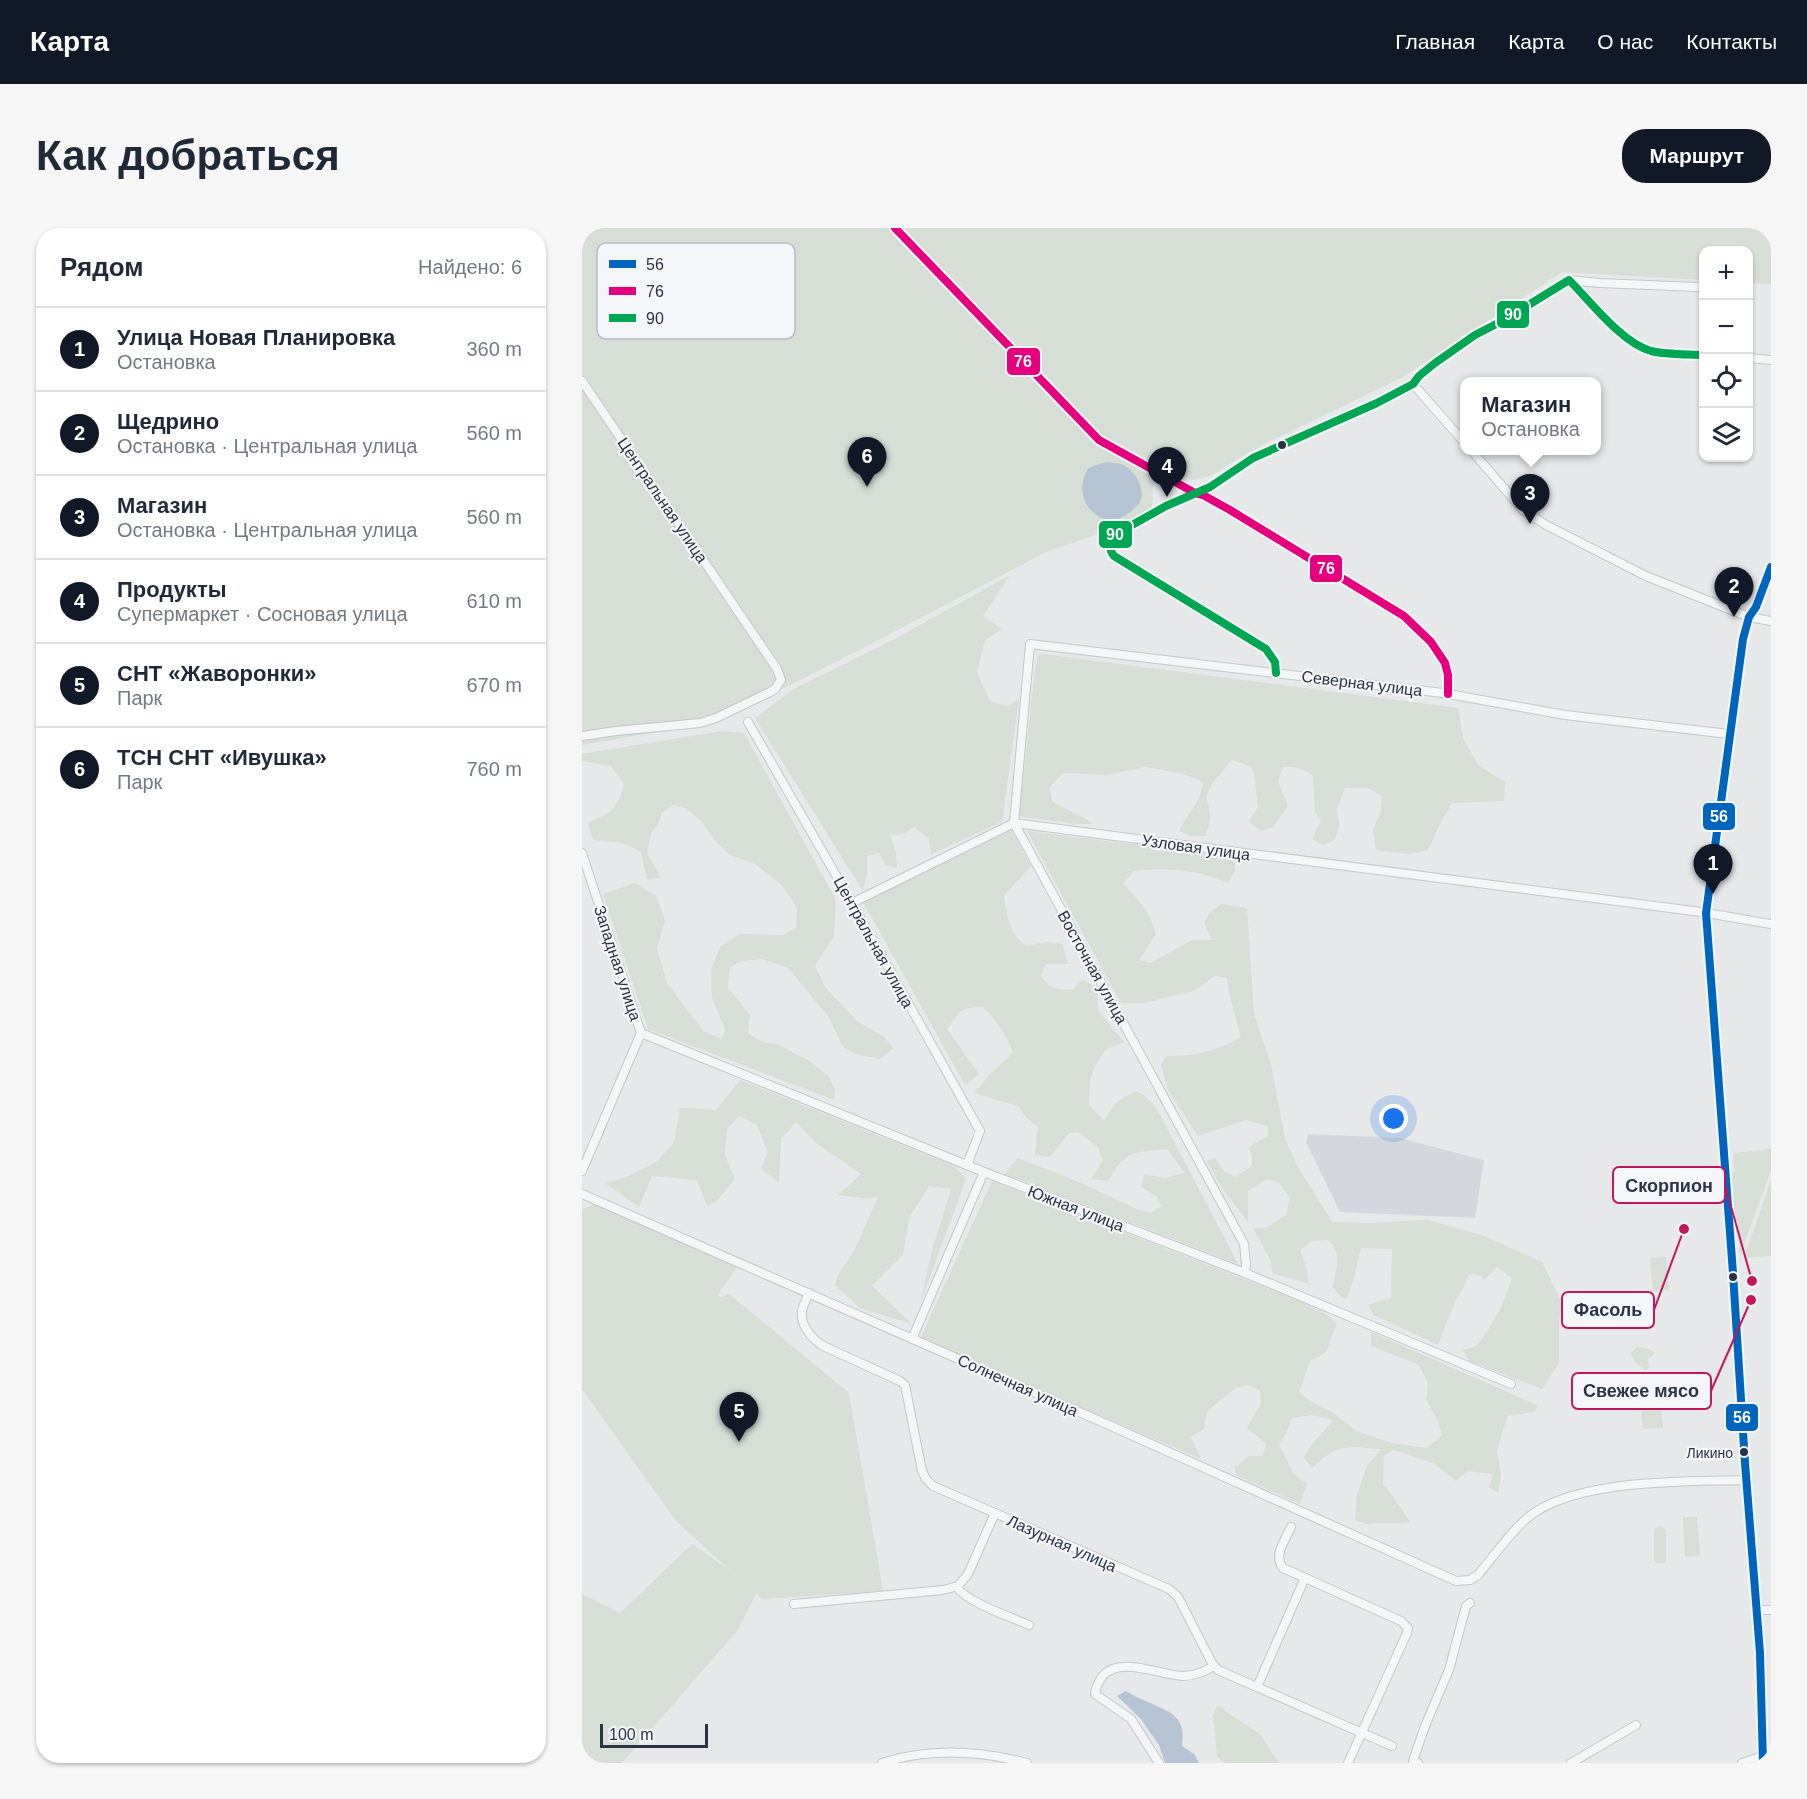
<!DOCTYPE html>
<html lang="ru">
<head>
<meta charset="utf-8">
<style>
	body { margin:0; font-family:Arial,sans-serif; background:#f6f6f7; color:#1f2937 }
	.controls { position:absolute; right:18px; top:18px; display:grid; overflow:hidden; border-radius:12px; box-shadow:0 2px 4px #0004 }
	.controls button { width:54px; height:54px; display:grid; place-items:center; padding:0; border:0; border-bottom:2px solid #e0e1e3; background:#fff; color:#1f2937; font:30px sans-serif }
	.scale { position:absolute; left:18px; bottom:15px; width:108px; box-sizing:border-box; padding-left:6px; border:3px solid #2b3445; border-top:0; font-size:16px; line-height:21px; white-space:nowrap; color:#2b3445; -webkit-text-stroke:4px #f4f6f9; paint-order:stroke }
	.you { position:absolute; left:812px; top:891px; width:21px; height:21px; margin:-15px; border:4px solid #fff; border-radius:50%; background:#1a73e8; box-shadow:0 0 0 9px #1a73e833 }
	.badge { display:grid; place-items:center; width:39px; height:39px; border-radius:50%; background:#111827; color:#fff; font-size:20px; font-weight:700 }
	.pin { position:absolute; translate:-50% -50px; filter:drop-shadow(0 2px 3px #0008) }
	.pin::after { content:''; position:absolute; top:32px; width:21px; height:18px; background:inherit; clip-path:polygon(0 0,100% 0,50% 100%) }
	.popup { position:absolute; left:878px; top:149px; width:141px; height:78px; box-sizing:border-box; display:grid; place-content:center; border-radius:12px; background:#fff; filter:drop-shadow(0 2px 4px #0005); font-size:20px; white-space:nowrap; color:#747a83 }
	.popup b { font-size:22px; color:#1f2937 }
	.popup::after { content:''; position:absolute; left:50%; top:100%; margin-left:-12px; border:12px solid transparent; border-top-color:#fff }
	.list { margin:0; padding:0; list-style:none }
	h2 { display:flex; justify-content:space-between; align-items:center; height:78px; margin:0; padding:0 24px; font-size:26px }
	h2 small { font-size:20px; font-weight:400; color:#747a83 }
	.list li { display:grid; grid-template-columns:39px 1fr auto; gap:18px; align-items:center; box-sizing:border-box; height:84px; padding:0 24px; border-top:2px solid #e0e1e3 }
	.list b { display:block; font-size:22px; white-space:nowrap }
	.list p { margin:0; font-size:20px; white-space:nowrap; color:#747a83 }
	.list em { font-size:20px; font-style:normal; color:#747a83 }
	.icon { flex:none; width:33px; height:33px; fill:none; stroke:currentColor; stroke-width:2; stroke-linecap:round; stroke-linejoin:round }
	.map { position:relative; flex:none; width:1189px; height:1535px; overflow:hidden; border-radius:24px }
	header { display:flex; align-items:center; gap:36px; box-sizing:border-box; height:84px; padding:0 30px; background:#111827; color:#fff }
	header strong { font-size:28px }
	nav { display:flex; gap:33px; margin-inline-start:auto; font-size:21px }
	.intro { display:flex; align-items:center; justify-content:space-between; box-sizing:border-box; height:144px; padding:0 36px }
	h1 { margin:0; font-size:42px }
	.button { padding:15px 27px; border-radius:24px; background:#111827; color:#fff; font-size:21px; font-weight:700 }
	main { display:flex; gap:36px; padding:0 36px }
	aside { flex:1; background:#fff; border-radius:24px; box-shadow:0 2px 4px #0004 }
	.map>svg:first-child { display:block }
	.built { fill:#d4d7dd }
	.green { fill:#d6ded6 }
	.water { fill:#b4c4d5 }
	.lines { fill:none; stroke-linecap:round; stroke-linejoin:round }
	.minor-casing { stroke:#c4c6c8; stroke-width:10 }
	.minor { stroke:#f5f6f7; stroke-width:8 }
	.bus-1-casing { stroke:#f4f6f9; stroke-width:12 }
	.bus-2-casing { stroke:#f4f6f9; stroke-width:12 }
	.bus-3-casing { stroke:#f4f6f9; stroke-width:12 }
	.bus-1 { stroke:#0065bd; stroke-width:8 }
	.bus-2 { stroke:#e5007d; stroke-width:8 }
	.bus-3 { stroke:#00a651; stroke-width:8 }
	.bus-dot { fill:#2b3445; stroke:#f4f6f9; stroke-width:2 }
	.labels { text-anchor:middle; stroke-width:4.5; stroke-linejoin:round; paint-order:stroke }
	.bus-label { font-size:14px; fill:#2b3445; stroke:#f4f6f9; text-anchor:end }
	.street-label { font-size:16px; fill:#2b3445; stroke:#f4f6f9 }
	.key { fill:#f4f6f9; stroke:#b8bcc3; stroke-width:1.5 }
	.key-label { font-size:16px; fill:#2b3445 }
	.leader { fill:none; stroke:#c2185b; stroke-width:2 }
	.callout-dot { fill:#c2185b; stroke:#f4f6f9; stroke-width:2 }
	.callout { fill:#f4f6f9; stroke:#c2185b; stroke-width:2 }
	.callout-label { font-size:18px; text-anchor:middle; font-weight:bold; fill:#2b3445 }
	.line-badge { stroke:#f4f6f9; stroke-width:2 }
	.badge-label { font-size:16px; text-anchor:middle; font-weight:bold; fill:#fff }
</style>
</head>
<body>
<header>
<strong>Карта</strong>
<nav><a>Главная</a><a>Карта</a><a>О нас</a><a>Контакты</a></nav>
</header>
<div class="intro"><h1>Как добраться</h1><a class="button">Маршрут</a></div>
<main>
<aside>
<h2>Рядом<small>Найдено: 6</small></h2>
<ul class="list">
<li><span class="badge">1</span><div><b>Улица Новая Планировка</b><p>Остановка</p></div><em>360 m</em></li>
<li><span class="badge">2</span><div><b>Щедрино</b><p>Остановка · Центральная улица</p></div><em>560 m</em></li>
<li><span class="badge">3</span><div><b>Магазин</b><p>Остановка · Центральная улица</p></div><em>560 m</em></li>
<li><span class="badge">4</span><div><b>Продукты</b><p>Супермаркет · Сосновая улица</p></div><em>610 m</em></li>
<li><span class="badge">5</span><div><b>СНТ «Жаворонки»</b><p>Парк</p></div><em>670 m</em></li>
<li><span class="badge">6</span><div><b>ТСН СНТ «Ивушка»</b><p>Парк</p></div><em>760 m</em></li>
</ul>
</aside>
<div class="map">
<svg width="1189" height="1535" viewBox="0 0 1189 1535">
	<rect width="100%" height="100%" fill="#e6e8ea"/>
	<polygon class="built" points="726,906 818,910 902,932 893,990 758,984 724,914"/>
	<g class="green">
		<polygon points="0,0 1189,0 1189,56 1167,55 1166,22 1122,22 1121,52 980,44 821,149 678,218 628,248 611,252 572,237 570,281 530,301 462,325 285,418 145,489 121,496 0,517"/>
		<polygon points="428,347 401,388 420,401 403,412 395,444 408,473 425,478 437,471 420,594 349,626 347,611 332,599 321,606 308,607 314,625 315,639 304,638 297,625 285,628 285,645 281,663 173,490 213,460 311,412"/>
		<path d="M461,426L876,480L881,510L896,537L923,554L922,573L870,575L857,598L846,622L826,626L794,622L791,602L799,583L800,568L787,560H763L755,582L757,597L753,612L741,617L730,611L739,592L733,585L731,548C722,541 712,538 701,539L696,553L706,578L691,599L678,603L667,593L676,579L672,546L669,539L650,532L632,553L624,568C628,584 631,593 623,608H609L597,603C607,583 616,580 621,555L612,550L598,545L563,539L525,547L481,545L468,559L470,573C483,582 498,586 511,596H494L437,588L453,442L456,427Z"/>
		<path d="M140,503L162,505L254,672L252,708L233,738L243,759L275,793L302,809L312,820L298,831L274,826L261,819L246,788L206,740L180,731L160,733L148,739L146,760L168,787L166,805L180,814L195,816L229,834L247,849L253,861L252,872L66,801L21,666L53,655L74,668L83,693L75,720L85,755L121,803L140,811L143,801L130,770L129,742L138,719L157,706L201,707L214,700L215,680L200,657L173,636L148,627L133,613L120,594L105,581L92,577L80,584L77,594L69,606L65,625L79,650L65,651L59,624L41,615L11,612L6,595C31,583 34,584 42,556L29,538L0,533V526Z"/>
		<path d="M429,601L449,638L422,668C425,688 427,706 444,718L465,714L480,716L486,736H464L459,748C469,762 474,761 490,762L501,752L515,760L516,782L542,814L523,822L513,838L508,852L507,877L522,893C531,876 536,872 554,863L563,868L575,881L656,1036L422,946L436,930L492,952L555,981L569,985L579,978L574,968L559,959L562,946L583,950L603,945L585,921C555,924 541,922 527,953L509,951L521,932L515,918L496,904L487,905L468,929L453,927L456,899L444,889L436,878L392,865L410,844L431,825C425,807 415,793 401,779C379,779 378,783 365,801L397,846L383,857L281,674Z"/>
		<path d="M445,603L653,629V643L646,655C615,641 585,640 552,643L541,656C558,673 568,683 574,706L557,732L568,735L610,712H630L622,695L627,685L639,676L665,680L672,786L689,836L703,911L716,939L750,994L786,995L846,992L902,1008L960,1034L980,1075L977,1094V1135L960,1161L887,1133L881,1122L895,1118C912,1095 921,1078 930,1050L915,1039L902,1052L898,1047L887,1046L882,1059L875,1069L856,1117L792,1087L786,1077L809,1070L810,1021L779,1020C774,1037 772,1057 764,1071L758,1068L751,1059C753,1039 762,1027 746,1012L730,1013L718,1022L724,1039L727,1056L690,1045L689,1033L671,1000H684L704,987L708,969L697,955L685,951L666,963V994L639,959L625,933L633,930L641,942L653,949L670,938V928L667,919L686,908V898L664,892L616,908L586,862L579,837L584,828C614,829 633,823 659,809L647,765L645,750L633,748L612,763L562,775H539Z"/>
		<polygon points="158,852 372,938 384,951 338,1076 350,1023 369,961 347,958 327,990 321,1027 290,1058 330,1096 278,1080 253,1057 256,1047 273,1021 296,969 280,970 256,967 279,946 234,915 214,894 199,911 197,955 179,941 186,924 175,897 157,888 145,901 143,927 153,951 134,974 125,978 115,952 70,948 57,979 23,955 42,950 73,935 92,915 98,880 134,882"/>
		<polygon points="1189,921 1189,942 1158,1027 1156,993 1150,993 1147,945 1153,944 1151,925"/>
		<polygon points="1189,952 1189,1028 1162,1030"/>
		<path d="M410,953L716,1072L744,1086L755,1095L744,1124L728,1133L717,1164L730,1174L753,1186L774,1203L810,1215L844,1220L860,1208L856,1193L844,1171L846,1155L837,1137L789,1118V1104L955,1177L953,1184L925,1188L915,1223L919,1247L916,1265L907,1259L911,1246L885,1243L874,1253L851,1235L811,1222L802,1228L801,1257L811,1268L828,1294L822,1295H793L784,1296L773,1292L775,1267L785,1238L799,1221C764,1219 758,1214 730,1240L722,1230C729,1214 741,1205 751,1192L730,1187L710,1190L703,1208L697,1216L711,1245L725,1256L718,1276L654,1247L653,1239L667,1228H681L684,1215L665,1200L679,1176L678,1162L666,1157L654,1160L625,1183L622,1201L609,1209L619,1231L338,1111Z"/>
		<polygon points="13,976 156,1038 135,1068 141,1069 146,1065 267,1165 301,1363 180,1371 174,1366 155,1403 40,1535 0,1535 0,1366 38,1385 110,1316 149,1343 94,1293 0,1161 0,981"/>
		<polygon points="1084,1029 1087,1062 1071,1063 1068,1030"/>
		<polygon points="1055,1119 1064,1120 1073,1124 1070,1128 1066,1130 1067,1139 1064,1143 1053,1134 1049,1125"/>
		<polygon points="1079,1179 1081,1200 1061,1201 1059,1181"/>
		<polygon points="1101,1289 1115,1289 1118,1328 1103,1329"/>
		<polygon points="1077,1298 1081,1299 1084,1302 1084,1332 1082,1335 1075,1335 1072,1332 1072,1301"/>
		<polygon points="635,1478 641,1479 643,1483 678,1506 697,1535 643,1535 635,1529 631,1487"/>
	</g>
	<g class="water">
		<path d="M525,234C529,235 535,235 539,236C552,241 566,262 557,275C551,284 540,289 531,294C511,290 497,274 501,253C502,249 504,243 507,240C512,237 519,236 525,234Z"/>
		<path d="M544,1463C551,1467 558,1471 566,1474C590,1485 604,1488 600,1518L612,1526L617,1535H583L577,1517L558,1490L535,1468Z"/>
	</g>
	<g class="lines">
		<g class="minor-casing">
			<g id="minor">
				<polyline points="313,0 517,212 613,265 621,267 648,282 822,388 849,414 863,435 866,447 866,466"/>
				<polyline points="987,52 1018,55 1115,59"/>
				<polyline points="1166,130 1189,132"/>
				<polyline points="0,153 195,441 199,452 193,461 188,464 134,490 118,495 34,503 0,508"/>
				<polyline points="831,156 882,214"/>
				<polyline points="889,222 941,282 964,297 1064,348 1167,389 1189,393"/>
				<path d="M694,445L693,434L684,421L532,328C526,321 528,313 534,306L584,278L628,259L671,230L795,175L831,156L837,148L853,135L893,107L922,92L987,52C1009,74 1040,115 1069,123C1085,127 1105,126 1122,127"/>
				<polyline points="166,494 270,675 398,903 385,937"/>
				<polyline points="0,625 59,805 0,943"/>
				<polyline points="270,675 432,595 1119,684 1189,696"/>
				<polyline points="59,805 402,944 663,1045 929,1156"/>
				<path d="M0,966L529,1198L874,1353L888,1352L896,1347C911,1329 927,1306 944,1291C991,1250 1104,1254 1164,1252"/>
				<polyline points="663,1045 664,1036 662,1016 432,595 448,416 861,465 983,487 1147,506"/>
				<path d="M227,1065C225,1070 221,1077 220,1083C218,1098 229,1109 239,1117L318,1153L323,1157L340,1243L344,1251L351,1258L587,1361L596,1369L630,1435L636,1442L810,1518"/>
				<polyline points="330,1111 402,944"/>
				<path d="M709,1299C703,1312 691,1328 701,1340L819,1393L826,1400L825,1405L766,1535"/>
				<path d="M375,1359C384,1374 429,1389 447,1397"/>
				<polyline points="212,1376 361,1362 376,1358 386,1346 413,1285"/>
				<polyline points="1175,1382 1189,1382"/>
				<polyline points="675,1459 723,1350"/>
				<path d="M300,1535C346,1520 398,1523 445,1535"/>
				<path d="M577,1535L549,1491L513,1466C513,1460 516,1455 520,1449C536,1427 578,1447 601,1448C612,1448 622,1444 632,1438"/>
				<polyline points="836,1535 831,1533 843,1498 867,1442 884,1378 888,1375"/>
				<polyline points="989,1535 1054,1497"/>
				<polyline points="1160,1535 1181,1528"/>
				<polyline points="1181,1535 1178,1425 1163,1235 1151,1045 1124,685 1161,411 1167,389 1174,379 1189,339"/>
			</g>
		</g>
		<use href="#minor" class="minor"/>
		<g class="bus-1-casing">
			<polyline id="bus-1" points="1181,1535 1178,1425 1163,1235 1151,1045 1124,685 1161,411 1167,389 1174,379 1189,339"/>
		</g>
		<g class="bus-2-casing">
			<polyline id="bus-2" points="313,0 517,212 613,265 621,267 648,282 822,388 849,414 863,435 866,447 866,466"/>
		</g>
		<g class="bus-3-casing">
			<path id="bus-3" d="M694,445L693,434L684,421L532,328C526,321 528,313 534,306L584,278L628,259L671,230L795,175L831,156L837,148L853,135L893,107L922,92L987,52C1009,74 1040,115 1069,123C1085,127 1105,126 1122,127"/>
		</g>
		<use href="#bus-1" class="bus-1"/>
		<use href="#bus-2" class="bus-2"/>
		<use href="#bus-3" class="bus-3"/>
	</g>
	<g class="bus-dot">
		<circle cx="700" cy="217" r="5"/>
		<circle cx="1151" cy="1049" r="5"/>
		<circle cx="1162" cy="1224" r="5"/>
	</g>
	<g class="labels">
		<g class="bus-label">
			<text x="1151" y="1230">Ликино</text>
		</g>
		<g class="street-label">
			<text transform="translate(81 272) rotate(56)" y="6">Центральная улица</text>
			<text transform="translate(780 455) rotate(7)" y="6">Северная улица</text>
			<text transform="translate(614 619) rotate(8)" y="6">Узловая улица</text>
			<text transform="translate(292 714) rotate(61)" y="6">Центральная улица</text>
			<text transform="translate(36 735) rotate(72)" y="6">Западная улица</text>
			<text transform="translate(511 739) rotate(61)" y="6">Восточная улица</text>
			<text transform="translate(494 980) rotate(21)" y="6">Южная улица</text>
			<text transform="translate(436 1157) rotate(24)" y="6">Солнечная улица</text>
			<text transform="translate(480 1315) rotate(24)" y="6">Лазурная улица</text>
		</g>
	</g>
	<rect x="15" y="15" width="198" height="96" rx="9" class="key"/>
	<rect x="27" y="32" width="27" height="8" fill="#0065bd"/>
	<rect x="27" y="59" width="27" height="8" fill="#e5007d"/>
	<rect x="27" y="86" width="27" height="8" fill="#00a651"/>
	<g class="key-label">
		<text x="64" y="42">56</text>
		<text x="64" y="69">76</text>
		<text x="64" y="96">90</text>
	</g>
	<path class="leader" d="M1170 1053L1143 957M1102 1001L1072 1082M1169 1072L1129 1163"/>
	<g class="callout-dot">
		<circle cx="1170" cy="1053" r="6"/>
		<circle cx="1102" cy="1001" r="6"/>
		<circle cx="1169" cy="1072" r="6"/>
	</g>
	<g class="callout">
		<rect x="1031" y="939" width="112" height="36" rx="6"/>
		<rect x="980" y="1064" width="92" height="36" rx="6"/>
		<rect x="990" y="1145" width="139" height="36" rx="6"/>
	</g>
	<g class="callout-label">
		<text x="1087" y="964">Скорпион</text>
		<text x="1026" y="1088">Фасоль</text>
		<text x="1059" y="1169">Свежее мясо</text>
	</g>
	<g class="line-badge">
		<rect x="914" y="72" width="34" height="29" rx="6" fill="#00a651"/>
		<rect x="424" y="119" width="35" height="29" rx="6" fill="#e5007d"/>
		<rect x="516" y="292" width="35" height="29" rx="6" fill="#00a651"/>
		<rect x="727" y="326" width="34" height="29" rx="6" fill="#e5007d"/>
		<rect x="1120" y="574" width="34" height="29" rx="6" fill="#0065bd"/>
		<rect x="1143" y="1175" width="34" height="29" rx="6" fill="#0065bd"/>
	</g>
	<g class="badge-label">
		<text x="931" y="92">90</text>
		<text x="441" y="139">76</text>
		<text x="533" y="312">90</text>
		<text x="744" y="346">76</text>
		<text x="1137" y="594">56</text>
		<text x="1160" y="1195">56</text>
	</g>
</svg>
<div class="controls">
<button>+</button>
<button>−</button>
<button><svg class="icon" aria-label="locate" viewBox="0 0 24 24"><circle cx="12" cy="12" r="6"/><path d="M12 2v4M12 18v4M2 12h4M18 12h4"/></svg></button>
<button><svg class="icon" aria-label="layers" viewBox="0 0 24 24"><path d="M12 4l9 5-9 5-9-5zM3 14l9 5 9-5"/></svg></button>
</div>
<div class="scale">100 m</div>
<div class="you"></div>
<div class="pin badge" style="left:1131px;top:666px">1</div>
<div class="pin badge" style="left:1152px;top:389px">2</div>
<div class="pin badge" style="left:948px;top:296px">3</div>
<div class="popup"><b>Магазин</b>Остановка</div>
<div class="pin badge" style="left:585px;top:269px">4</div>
<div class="pin badge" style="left:157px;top:1214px">5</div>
<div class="pin badge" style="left:285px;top:259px">6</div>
</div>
</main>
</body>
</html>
